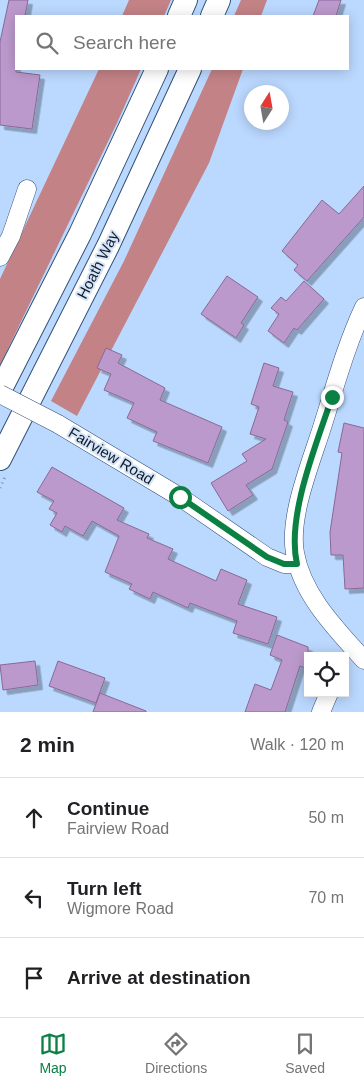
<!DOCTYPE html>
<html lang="en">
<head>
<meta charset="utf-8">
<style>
	body { margin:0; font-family:Arial,sans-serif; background:#f6f6f6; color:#202124 }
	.controls { position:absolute; right:15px; bottom:15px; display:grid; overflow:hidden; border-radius:0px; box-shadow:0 2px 12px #0003 }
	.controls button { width:45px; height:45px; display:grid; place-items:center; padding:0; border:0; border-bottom:1px solid #e0e0e0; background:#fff; color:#202124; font:25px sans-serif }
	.compass { position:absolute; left:244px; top:85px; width:45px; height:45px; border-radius:50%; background:#fff; box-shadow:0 2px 12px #0003; rotate:11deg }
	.stop { position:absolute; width:15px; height:15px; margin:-11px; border:4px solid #0b8043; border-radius:50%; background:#fff }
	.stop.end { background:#0b8043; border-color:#fff; box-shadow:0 1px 5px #0008 }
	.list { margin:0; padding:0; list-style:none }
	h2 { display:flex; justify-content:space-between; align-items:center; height:65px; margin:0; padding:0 20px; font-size:21px }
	h2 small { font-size:16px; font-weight:400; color:#757577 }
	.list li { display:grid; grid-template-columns:32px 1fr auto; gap:15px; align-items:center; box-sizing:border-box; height:80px; padding:0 20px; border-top:1px solid #e0e0e0 }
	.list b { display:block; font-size:19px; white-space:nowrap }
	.list p { margin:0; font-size:16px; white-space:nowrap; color:#757577 }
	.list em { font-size:16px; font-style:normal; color:#757577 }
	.icon { flex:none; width:28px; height:28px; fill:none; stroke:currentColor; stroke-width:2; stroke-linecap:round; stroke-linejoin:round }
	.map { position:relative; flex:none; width:364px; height:712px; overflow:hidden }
	.search { position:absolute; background:#fff; box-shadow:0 2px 12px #0003; left:15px; right:15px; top:15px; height:55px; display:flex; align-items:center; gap:12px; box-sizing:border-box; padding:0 18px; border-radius:0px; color:#757577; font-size:19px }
	.sheet { height:305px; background:#fff }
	nav { display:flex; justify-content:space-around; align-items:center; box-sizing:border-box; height:70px; border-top:1px solid #e0e0e0; background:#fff; font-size:14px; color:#757577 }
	nav a { display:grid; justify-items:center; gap:2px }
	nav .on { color:#0b8043 }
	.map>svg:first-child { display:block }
	.forest { fill:#c38286 }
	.building { fill:#bc99cc; stroke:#886996; filter:url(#shadow) }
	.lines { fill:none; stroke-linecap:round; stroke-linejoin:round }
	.minor-casing { stroke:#325179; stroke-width:19 }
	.major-casing { stroke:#325179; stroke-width:24 }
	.path { stroke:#7a91b0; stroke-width:3; stroke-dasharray:1 4; stroke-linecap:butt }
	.minor { stroke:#fff; stroke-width:18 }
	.major { stroke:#fff; stroke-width:22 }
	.minor-bridge-casing { stroke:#325179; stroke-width:19; stroke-linecap:butt }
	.minor-bridge { stroke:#fff; stroke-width:18 }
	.route { stroke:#0b8043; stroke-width:6 }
	.labels { text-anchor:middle; stroke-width:4; stroke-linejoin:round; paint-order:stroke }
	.street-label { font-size:15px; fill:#0e1b2c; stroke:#d5e4f7 }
</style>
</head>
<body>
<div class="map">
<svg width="364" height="712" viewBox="0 0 364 712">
	<defs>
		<filter id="shadow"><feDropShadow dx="4.5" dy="4.5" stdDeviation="0" flood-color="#0004"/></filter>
	</defs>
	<rect width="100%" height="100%" fill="#bbd8fe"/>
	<g class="forest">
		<polygon points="129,0 171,0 164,16 122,16"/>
		<polygon points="241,0 267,0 261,16 234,16"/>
		<polygon points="99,69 141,69 117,123 0,365 0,279"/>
		<polygon points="212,69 243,69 209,163 77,416 51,401 124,261"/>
	</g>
	<g class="building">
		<polygon points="9,0 28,0 25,16 16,16 16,72 40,75 32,129 0,125 0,42"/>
		<polygon points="319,0 341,0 336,16 313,16"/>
		<polygon points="364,186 364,217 307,281 294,270 298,265 282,251 322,200 339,214"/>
		<polygon points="227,276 258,297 241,323 244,325 236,338 201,314"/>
		<polygon points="304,281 324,299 297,330 294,328 284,343 268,331 279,314 271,308 281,297 286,301"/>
		<polygon points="106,348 122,355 118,363 165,388 160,400 222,427 208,463 153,441 157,432 127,418 134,403 104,390 111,374 97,368"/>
		<polygon points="264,363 279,368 273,386 293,392 284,420 288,422 272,469 246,485 253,495 228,511 211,483 247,461 242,454 266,439 250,434 259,407 251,404"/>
		<polygon points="344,423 364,428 364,588 345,589 343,555 331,555 330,532 342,453 338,452"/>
		<polygon points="52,467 124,508 117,520 149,534 147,538 173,549 168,559 216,581 221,569 247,580 238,604 277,617 268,644 233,633 237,621 190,603 188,608 153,592 150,599 129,589 132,584 105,572 119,536 92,521 83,536 65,526 62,532 50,525 57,513 49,509 54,501 37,492"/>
		<polygon points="277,635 308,647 308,669 300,666 285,712 245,712 255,684 271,690 282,660 270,655"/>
		<polygon points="35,661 38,685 3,690 0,665"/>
		<polygon points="58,661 105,678 96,703 49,686"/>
		<polygon points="100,693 146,711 146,712 93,712"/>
	</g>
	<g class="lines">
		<g class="minor-casing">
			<g id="minor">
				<polyline points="0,257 11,236 27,189"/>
				<path d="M364,307C347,343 336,383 324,421C313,458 288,515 295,553C302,595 337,630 364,660"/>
				<polyline points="58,424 180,497 267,557 284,564 297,564"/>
				<polyline points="321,712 329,693"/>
			</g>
		</g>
		<g class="major-casing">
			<g id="major">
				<polyline points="179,16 186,0"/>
				<polyline points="212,16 219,0"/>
				<polyline points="0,391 80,234 157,69"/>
				<polyline points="0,459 108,246 190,69"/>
			</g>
		</g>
		<polyline class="path" points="0,488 5,477"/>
		<use href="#minor" class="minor"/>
		<use href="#major" class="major"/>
		<g class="minor-bridge-casing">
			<polyline id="minor-bridge" points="0,394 58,424"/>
		</g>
		<use href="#minor-bridge" class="minor-bridge"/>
	</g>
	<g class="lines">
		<path class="route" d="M180,497L267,557L284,564H297C286,516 317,443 332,397"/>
	</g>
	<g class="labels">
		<g class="street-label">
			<text transform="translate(98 265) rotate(-63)" y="5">Hoath Way</text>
			<text transform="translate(111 456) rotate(31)" y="5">Fairview Road</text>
		</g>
	</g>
</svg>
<div class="controls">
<button><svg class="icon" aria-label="locate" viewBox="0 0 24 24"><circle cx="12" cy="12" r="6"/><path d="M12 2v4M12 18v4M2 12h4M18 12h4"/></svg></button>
</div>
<svg class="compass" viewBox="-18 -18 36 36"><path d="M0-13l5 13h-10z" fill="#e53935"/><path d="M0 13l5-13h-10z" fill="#757577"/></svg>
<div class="stop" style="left:180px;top:497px"></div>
<div class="stop end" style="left:332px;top:397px"></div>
<div class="search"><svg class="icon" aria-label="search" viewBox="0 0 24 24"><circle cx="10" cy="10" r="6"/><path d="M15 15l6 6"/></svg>Search here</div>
</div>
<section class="sheet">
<h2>2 min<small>Walk · 120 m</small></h2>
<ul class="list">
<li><svg class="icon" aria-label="ahead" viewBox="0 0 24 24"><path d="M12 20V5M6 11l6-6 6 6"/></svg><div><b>Continue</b><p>Fairview Road</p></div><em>50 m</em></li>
<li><svg class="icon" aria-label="left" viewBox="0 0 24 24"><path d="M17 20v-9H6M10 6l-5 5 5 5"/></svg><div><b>Turn left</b><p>Wigmore Road</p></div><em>70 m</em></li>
<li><svg class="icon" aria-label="arrive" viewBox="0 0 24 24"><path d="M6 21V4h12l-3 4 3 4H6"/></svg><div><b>Arrive at destination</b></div></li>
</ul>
</section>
<nav>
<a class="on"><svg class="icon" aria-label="map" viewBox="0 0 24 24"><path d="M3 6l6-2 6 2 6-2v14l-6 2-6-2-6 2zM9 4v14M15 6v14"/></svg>Map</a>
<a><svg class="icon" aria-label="directions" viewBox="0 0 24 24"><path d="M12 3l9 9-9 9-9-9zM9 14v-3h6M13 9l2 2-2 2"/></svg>Directions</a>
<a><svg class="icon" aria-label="saved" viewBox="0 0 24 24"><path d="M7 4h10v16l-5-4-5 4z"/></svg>Saved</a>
</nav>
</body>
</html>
